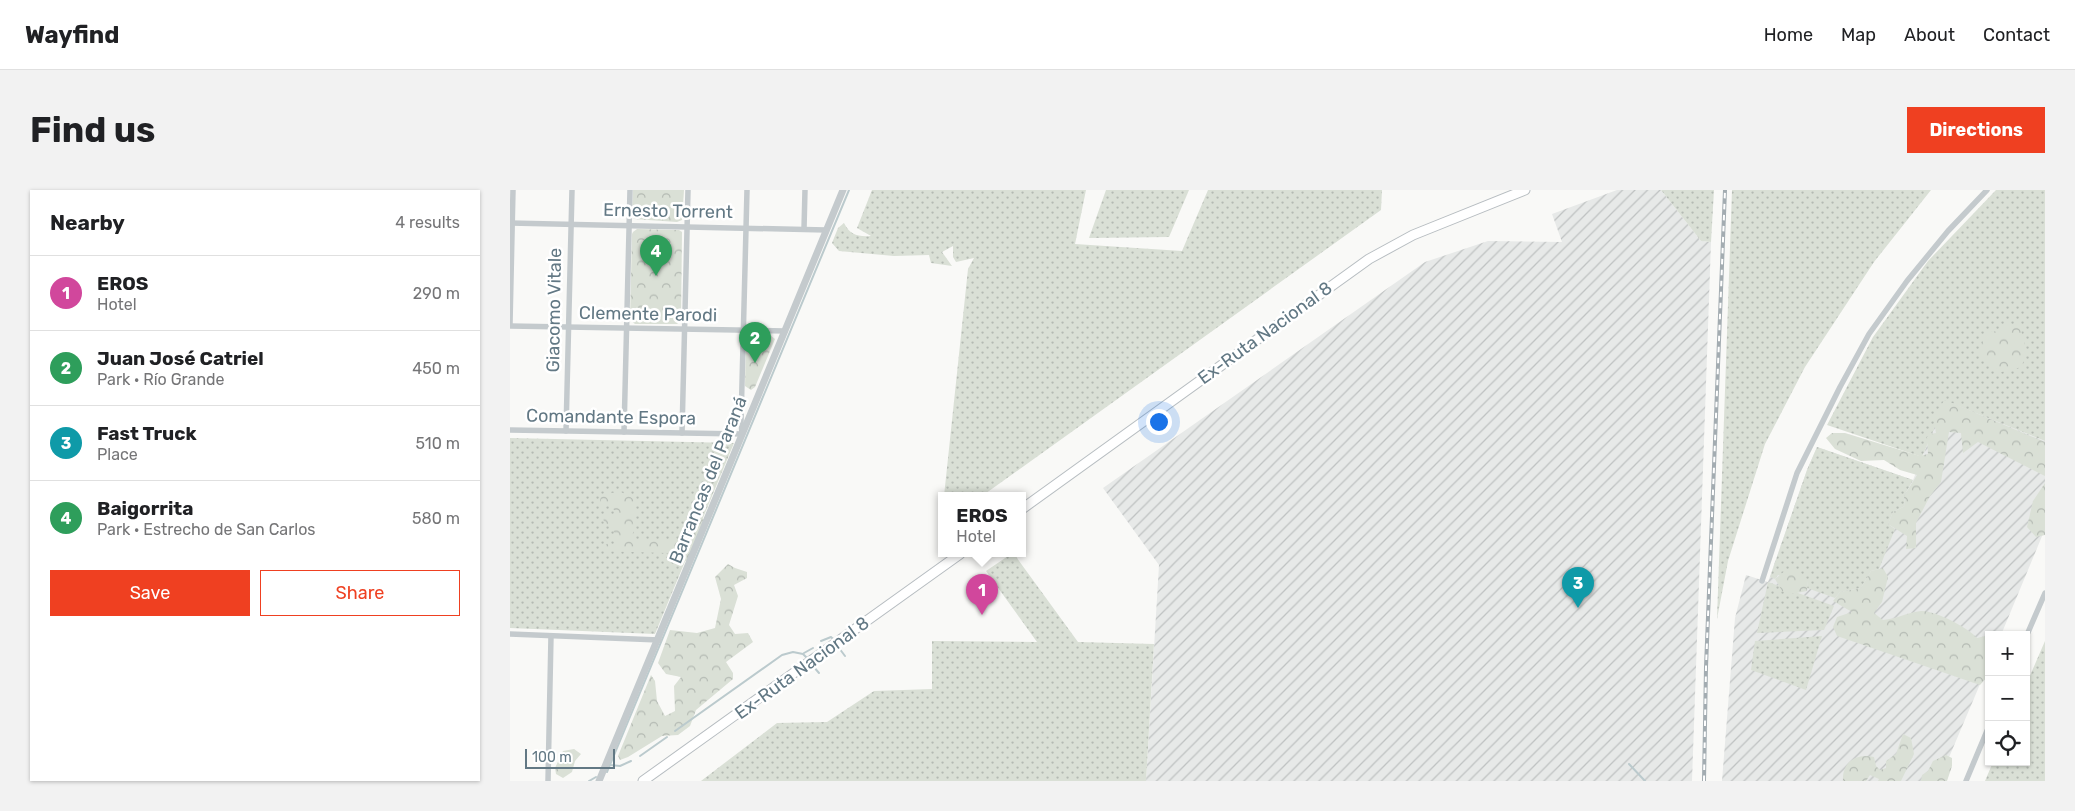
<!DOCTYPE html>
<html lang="en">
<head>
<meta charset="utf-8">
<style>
	body { margin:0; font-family:Rubik,sans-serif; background:#f2f2f2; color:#202124 }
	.controls { position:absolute; right:15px; bottom:15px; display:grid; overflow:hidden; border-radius:0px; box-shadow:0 1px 4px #0004 }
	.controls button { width:45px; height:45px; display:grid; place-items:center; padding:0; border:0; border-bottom:1px solid #e0e0e0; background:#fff; color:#202124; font:25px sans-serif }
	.scale { position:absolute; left:15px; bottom:12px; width:90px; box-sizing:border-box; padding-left:5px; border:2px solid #627884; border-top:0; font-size:14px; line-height:18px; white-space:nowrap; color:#627884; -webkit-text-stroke:4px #fff; paint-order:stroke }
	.you { position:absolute; left:648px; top:231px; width:18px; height:18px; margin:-12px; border:4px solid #fff; border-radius:50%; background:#1a73e8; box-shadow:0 0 0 8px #1a73e833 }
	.badge { display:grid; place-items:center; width:32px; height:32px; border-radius:50%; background:#ef4021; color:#fff; font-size:16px; font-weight:700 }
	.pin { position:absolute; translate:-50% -41px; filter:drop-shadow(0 1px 2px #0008) }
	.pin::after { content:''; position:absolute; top:26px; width:18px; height:15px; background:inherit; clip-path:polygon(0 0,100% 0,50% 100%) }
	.popup { position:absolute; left:428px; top:302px; width:88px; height:65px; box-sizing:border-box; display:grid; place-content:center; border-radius:0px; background:#fff; filter:drop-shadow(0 1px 4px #0005); font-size:16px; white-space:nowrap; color:#757577 }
	.popup b { font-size:19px; color:#202124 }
	.popup::after { content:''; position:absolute; left:50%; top:100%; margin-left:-10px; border:10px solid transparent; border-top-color:#fff }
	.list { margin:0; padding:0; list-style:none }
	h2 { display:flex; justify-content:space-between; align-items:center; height:65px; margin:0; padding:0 20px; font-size:21px }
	h2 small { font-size:16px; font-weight:400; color:#757577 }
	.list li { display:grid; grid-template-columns:32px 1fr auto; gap:15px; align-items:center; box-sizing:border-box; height:75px; padding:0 20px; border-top:1px solid #e0e0e0 }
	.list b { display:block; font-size:19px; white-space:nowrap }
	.list p { margin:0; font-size:16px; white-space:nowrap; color:#757577 }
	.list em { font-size:16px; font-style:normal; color:#757577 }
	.actions { display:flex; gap:10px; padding:15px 20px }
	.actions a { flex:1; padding:11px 0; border:1px solid #ef4021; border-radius:0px; text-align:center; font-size:18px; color:#ef4021 }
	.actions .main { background:#ef4021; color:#fff }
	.icon { flex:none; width:28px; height:28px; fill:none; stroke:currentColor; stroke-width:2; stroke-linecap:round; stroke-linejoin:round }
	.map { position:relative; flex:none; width:1535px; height:591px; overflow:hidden; border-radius:0px }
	header { display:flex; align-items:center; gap:30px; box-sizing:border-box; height:70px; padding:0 25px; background:#fff; border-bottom:1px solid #e0e0e0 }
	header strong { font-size:24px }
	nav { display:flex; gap:28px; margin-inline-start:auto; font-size:18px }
	.intro { display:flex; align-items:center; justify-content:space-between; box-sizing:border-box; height:120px; padding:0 30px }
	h1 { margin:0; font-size:35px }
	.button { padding:12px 22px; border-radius:0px; background:#ef4021; color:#fff; font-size:18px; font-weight:700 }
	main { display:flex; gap:30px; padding:0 30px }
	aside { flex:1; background:#fff; border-radius:0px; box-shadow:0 1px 4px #0004 }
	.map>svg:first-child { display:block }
	.industrial { fill:url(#industrial-furrows) }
	.grass { fill:url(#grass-dots) }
	.forest { fill:url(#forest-crowns) }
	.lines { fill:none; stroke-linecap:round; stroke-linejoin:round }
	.stream { stroke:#bbcacd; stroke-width:2 }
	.primary-casing { stroke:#b7bdc1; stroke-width:11 }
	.minor { stroke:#c4cacd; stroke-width:5.5 }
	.tertiary { stroke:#c4cacd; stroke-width:7 }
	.primary { stroke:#fff; stroke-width:9 }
	.rail-casing { stroke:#a3acb1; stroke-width:4 }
	.rail { stroke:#fff; stroke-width:2; stroke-dasharray:5.5; stroke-linecap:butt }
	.labels { text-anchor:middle; stroke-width:5; stroke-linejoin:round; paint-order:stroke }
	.street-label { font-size:18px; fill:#627884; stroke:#fff }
</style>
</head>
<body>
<header>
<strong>Wayfind</strong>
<nav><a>Home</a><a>Map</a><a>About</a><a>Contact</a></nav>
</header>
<div class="intro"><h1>Find us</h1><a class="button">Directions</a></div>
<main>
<aside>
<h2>Nearby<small>4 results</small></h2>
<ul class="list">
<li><span class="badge" style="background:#d1479c">1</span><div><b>EROS</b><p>Hotel</p></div><em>290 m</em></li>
<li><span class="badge" style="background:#2e9e5b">2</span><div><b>Juan José Catriel</b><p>Park · Río Grande</p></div><em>450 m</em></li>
<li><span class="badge" style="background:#0f9aa8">3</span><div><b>Fast Truck</b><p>Place</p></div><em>510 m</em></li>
<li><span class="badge" style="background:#2e9e5b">4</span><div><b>Baigorrita</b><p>Park · Estrecho de San Carlos</p></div><em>580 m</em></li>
</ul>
<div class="actions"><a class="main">Save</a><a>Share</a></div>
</aside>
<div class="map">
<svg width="1535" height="591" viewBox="0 0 1535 591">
	<defs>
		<pattern id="industrial-furrows" width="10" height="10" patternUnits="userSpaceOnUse" patternTransform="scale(1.25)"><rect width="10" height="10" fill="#e7e9e8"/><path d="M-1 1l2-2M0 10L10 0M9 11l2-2" fill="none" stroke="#bfc2c2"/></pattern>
		<pattern id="grass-dots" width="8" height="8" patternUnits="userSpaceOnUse" patternTransform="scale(1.25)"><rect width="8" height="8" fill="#dae0d6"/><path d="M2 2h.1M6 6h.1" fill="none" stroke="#b4bab3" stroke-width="1.8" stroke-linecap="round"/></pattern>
		<pattern id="forest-crowns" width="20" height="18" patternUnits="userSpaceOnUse" patternTransform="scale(1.25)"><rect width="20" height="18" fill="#dae0d6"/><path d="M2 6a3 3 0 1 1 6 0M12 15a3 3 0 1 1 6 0" fill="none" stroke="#b4bab3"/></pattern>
	</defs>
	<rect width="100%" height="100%" fill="#f9f9f7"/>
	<g class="industrial">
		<polygon points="1107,0 1151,0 1191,51 1201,52 1182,591 636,591 649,375 593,298 915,72 978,51 1052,52 1042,24"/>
		<polygon points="1435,210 1535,251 1535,339 1491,445 1479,445 1479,473 1429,591 1212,591 1225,428 1236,385 1258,392 1297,280 1307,257 1403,290"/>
	</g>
	<g class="grass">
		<path d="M362,0H576L565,54L672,61L698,0H872L871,20L472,306H434L458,79L464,68L446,72L443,67V56L432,62L442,76L421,73L419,65L384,66L329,61L322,53L328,38L334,33C340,45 348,47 361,46L347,38Z"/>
		<polygon points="596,0 679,0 659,47 579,48"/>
		<polygon points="1151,0 1204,0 1201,52 1191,51"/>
		<polygon points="1222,0 1421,0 1364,72 1295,177 1255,254 1218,371 1207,429"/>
		<polygon points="1486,0 1535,0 1535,251 1436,211 1412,267 1317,235 1363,147 1418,71"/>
		<polygon points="0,248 224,253 145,444 0,438"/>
		<polygon points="1307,257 1403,290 1394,306 1395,316 1383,322 1378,334 1385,339 1369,379 1361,381 1351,398 1330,402 1325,408 1297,398 1298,391 1268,385 1265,389 1260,387 1297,280"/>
		<polygon points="501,364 504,364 568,452 644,454 636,591 191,591 267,533 317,532 364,501 422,499 422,451 527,452 476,381"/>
		<polygon points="1258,392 1324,416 1314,440 1247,443"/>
		<polygon points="1312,446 1296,500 1241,480 1245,451"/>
		<polygon points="1535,451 1535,591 1475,591 1483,572 1516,572 1516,495"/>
	</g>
	<g class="forest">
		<polygon points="123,0 174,0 172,30 167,32 124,29 122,25"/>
		<polygon points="127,39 169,40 172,42 171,130 167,134 125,134 120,130 122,44 123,42"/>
		<path d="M1492,134H1509L1516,158L1512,177L1491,182L1471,168C1469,156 1471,149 1482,141L1489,142Z"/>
		<polygon points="241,144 260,145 265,149 245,197 241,200 235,196 236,149"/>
		<path d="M1435,210L1535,252V286L1468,252L1453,263L1451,243L1439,242L1431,292L1420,306L1406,333V358L1396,359L1397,346L1378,334L1383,322L1395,316L1394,306L1407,285L1390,280L1374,270L1351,271L1325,259L1316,248L1322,243H1335L1410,266L1418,264L1417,247L1420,244L1426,243C1423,228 1425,222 1435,210Z"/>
		<polygon points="1535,293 1535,345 1526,347 1517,337 1523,311"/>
		<polygon points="111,302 124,309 126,334 122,346 126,353 132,348 138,349 139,351 147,349 148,352 157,349 170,349 175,336 182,328 191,327 195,331 180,369 172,373 156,363 92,361 93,355 100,353 104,356 105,354 102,348 106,344 103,341 103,336 94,333 93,325 98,325 104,327 104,320 101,315 93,317 90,312 91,304"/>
		<polygon points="218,374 225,378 237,382 237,388 224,395 228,406 219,435 225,444 238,443 243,452 216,472 223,483 223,489 186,520 180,536 168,545 152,546 118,567 110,570 108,566 141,485 145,491 147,511 155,526 165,521 164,496 171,487 156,484 148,473 160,440 187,443 205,438 211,409 205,387"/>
		<path d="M1373,378L1378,387L1372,412L1364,423L1373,430C1387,429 1398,422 1411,421C1424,420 1459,438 1467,448L1479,445V485L1470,495L1327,446L1323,437L1327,427L1342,422L1323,411L1330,402L1351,398L1361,381Z"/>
		<polygon points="1287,379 1298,391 1297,401 1281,404 1272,401 1265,389 1276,380"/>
		<path d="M1393,544L1401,548L1404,564L1391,591H1368L1369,589L1360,585L1356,591H1333C1332,572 1346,563 1364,567L1366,576L1370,580L1376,578V571L1386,564Z"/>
		<polygon points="64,559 71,564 65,571 62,582 53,588 46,584 45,578 53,561"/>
		<polygon points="1436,565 1442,568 1442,576 1437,591 1411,591 1412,585 1418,581 1423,571"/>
	</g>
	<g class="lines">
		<g class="stream">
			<polyline points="311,451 321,447 323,449"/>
			<polyline points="329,458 335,466"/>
			<polyline points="294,463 303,458"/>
			<polyline points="303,476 309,483"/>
			<polyline points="165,541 272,465 283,462 293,464 297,468"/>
			<polyline points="130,566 157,547"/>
			<polyline points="1119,574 1135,591"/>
			<polyline points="100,575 110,576 121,571"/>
			<polyline points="97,582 339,0"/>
			<polyline points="79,591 86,587"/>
		</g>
		<g class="primary-casing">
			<g id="primary">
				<polyline points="512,319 859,69 903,45 1015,0"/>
				<polyline points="133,591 450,364"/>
			</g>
		</g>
		<g class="minor">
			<polyline points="0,33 316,40"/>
			<polyline points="294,39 295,0"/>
			<polyline points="0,134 3,0"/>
			<polyline points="0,136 275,141"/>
			<polyline points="0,240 232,244 231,232 237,0"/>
			<polyline points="56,241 62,0"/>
			<polyline points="114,242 120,0"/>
			<polyline points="172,243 178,0"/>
			<polyline points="1252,391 1287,283 1330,197 1359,144 1397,91 1438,41 1477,0"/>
			<polyline points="0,444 149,450"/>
			<polyline points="1516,447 1535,403"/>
			<polyline points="38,591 41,446"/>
			<polyline points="1456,591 1479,536"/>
		</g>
		<polyline class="tertiary" points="89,591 333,0"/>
		<use href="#primary" class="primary"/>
		<g class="rail-casing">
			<polyline id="rail" points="1194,591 1196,477 1215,0"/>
		</g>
		<use href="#rail" class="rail"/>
	</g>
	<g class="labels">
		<g class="street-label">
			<text transform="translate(158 21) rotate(1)" y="6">Ernesto Torrent</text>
			<text transform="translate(44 120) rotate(-89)" y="6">Giacomo Vitale</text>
			<text transform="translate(138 124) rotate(1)" y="6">Clemente Parodi</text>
			<text transform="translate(755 143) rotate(-36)" y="6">Ex-Ruta Nacional 8</text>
			<text transform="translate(101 227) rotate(1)" y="6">Comandante Espora</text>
			<text transform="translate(198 290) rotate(-68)" y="6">Barrancas del Paraná</text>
			<text transform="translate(292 478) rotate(-36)" y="6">Ex-Ruta Nacional 8</text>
		</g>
	</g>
</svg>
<div class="controls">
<button>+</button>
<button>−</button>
<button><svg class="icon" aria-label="locate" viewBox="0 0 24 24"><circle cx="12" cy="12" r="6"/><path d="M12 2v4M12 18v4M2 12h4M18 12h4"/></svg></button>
</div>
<div class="scale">100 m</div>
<div class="you"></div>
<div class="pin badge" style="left:472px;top:425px;background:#d1479c">1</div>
<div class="popup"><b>EROS</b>Hotel</div>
<div class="pin badge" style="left:245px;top:173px;background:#2e9e5b">2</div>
<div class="pin badge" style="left:1068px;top:418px;background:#0f9aa8">3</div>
<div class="pin badge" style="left:146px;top:86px;background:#2e9e5b">4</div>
</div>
</main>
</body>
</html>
